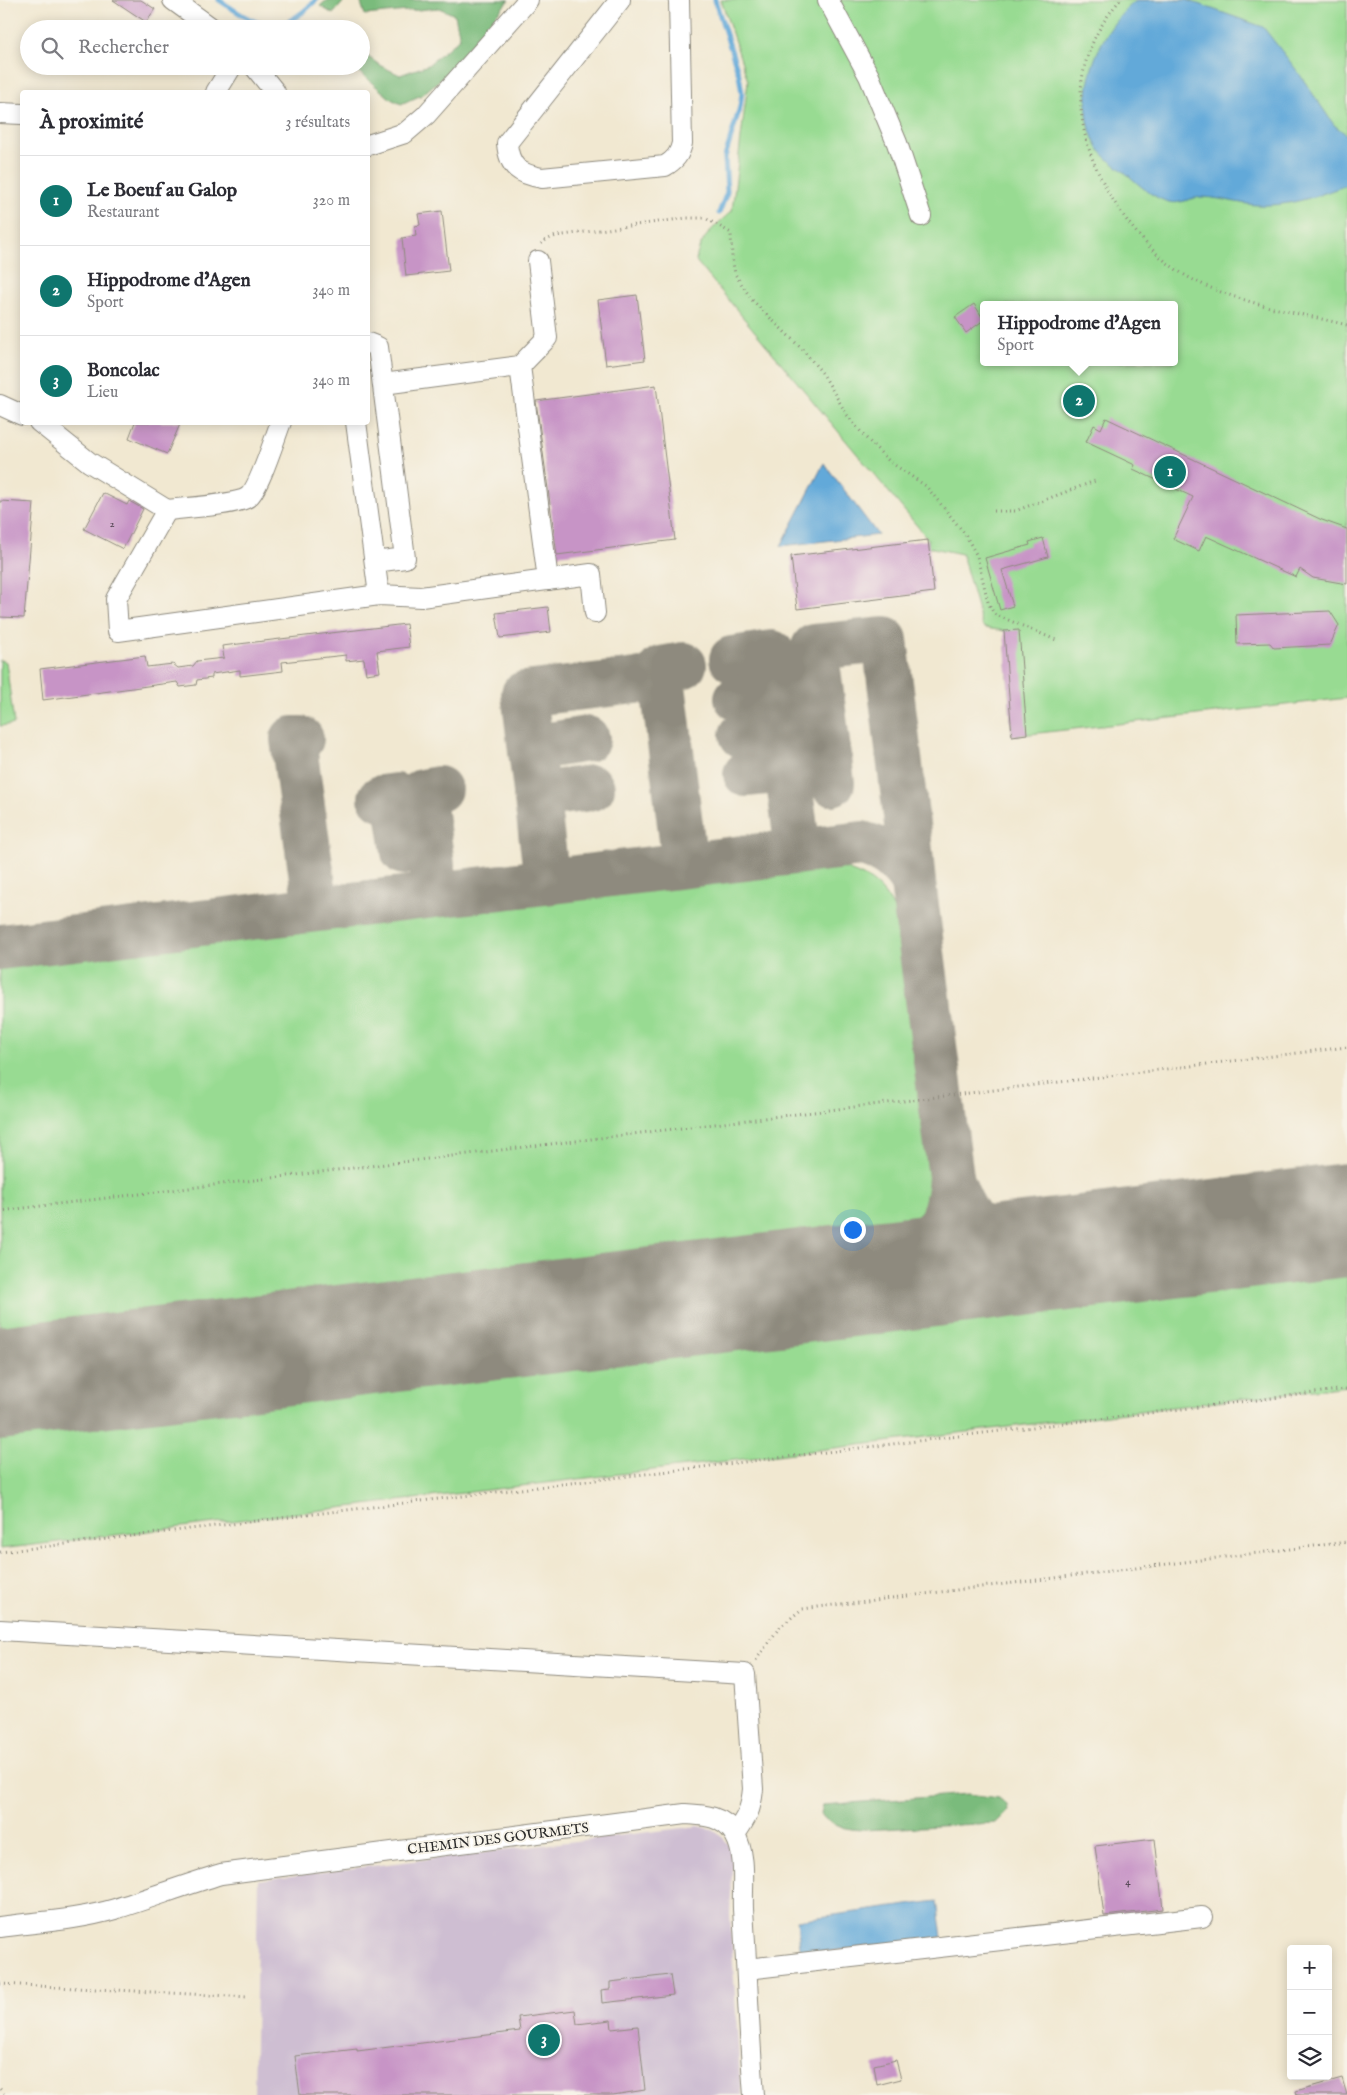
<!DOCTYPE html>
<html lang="fr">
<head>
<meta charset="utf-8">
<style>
	body { margin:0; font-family:"IM FELL English",serif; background:#f2f2f3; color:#2b2b33 }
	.controls { position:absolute; right:15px; bottom:15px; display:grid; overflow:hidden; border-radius:5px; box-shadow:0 2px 12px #0003 }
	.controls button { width:45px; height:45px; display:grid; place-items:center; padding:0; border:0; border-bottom:1px solid #e1e1e2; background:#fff; color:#2b2b33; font:25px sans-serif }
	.you { position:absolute; left:852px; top:1229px; width:18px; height:18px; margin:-12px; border:4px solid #fff; border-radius:50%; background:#1a73e8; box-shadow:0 0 0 8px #1a73e833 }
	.badge { display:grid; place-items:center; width:32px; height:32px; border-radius:50%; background:#0f766e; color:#fff; font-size:16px; font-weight:700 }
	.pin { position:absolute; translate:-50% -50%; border:2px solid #fff; box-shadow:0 1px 5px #0006 }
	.popup { position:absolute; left:980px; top:301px; width:198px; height:65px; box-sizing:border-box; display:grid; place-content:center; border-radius:5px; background:#fff; filter:drop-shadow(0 1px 4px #0005); font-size:16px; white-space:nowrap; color:#7c7c81 }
	.popup b { font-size:19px; color:#2b2b33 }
	.popup::after { content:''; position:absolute; left:50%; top:100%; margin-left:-10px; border:10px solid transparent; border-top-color:#fff }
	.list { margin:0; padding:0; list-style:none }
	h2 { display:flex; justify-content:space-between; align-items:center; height:65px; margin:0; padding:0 20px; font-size:21px }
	h2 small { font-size:16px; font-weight:400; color:#7c7c81 }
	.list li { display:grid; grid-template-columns:32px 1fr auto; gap:15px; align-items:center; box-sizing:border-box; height:90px; padding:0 20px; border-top:1px solid #e1e1e2 }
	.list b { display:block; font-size:19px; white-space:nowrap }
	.list p { margin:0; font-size:16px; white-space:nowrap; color:#7c7c81 }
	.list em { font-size:16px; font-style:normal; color:#7c7c81 }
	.icon { flex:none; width:28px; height:28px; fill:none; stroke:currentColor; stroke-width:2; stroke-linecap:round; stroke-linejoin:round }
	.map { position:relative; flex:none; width:1347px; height:2095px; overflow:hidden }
	.search { position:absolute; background:#fff; box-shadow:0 2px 12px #0003; left:20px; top:20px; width:350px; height:55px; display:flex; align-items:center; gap:12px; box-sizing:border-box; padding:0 18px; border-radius:28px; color:#7c7c81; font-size:19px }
	.panel { position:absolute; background:#fff; box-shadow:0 2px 12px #0003; left:20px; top:90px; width:350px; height:335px; border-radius:5px }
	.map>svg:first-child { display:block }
	.industrial { fill:#cebed2 }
	.green { fill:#98db92; stroke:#62835e; fill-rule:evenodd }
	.forest { fill:#7abb7c; stroke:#527354 }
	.water { fill:#62a9d9; stroke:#466a82 }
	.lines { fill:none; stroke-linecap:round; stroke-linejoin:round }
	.stream { stroke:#62a9d9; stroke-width:5 }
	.taxiway { stroke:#8e8a7e; stroke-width:46 }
	.runway { stroke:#8e8a7e; stroke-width:114 }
	.building { fill:#c794c6 }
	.minor-casing { stroke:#8e8a7e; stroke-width:22 }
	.path { stroke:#8e8a7e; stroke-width:3; stroke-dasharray:1 4; stroke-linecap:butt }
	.minor { stroke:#fff; stroke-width:20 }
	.labels { text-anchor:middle; stroke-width:4; stroke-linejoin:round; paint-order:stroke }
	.number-label { font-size:11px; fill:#524552 }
	.street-label { font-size:14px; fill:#2b2b2b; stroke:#f7f3e8 }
</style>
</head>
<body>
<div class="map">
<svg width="1347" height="2095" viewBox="0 0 1347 2095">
	<rect width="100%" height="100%" fill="#f7f3e8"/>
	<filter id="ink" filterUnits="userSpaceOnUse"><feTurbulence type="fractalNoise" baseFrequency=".02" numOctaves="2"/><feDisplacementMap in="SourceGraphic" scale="10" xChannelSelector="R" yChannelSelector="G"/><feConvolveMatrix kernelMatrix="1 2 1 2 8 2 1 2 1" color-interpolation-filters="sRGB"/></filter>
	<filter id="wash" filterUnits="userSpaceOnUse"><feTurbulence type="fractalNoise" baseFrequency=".0096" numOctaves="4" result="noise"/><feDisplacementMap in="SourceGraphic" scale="20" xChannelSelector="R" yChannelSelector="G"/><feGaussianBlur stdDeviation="1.12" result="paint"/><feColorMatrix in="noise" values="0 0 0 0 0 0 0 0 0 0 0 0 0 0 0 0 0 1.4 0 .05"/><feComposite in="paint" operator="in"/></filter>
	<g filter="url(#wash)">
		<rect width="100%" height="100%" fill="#f1e8d1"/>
		<polygon class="industrial" points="698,1826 712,1829 723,1837 733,1852 730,1914 741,2095 254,2095 258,1880"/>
		<g class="green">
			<path d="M721,0H1347V698L1012,736L1005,631L985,628L982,625L962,554L928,547V539L696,261C699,238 715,226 732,211L748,81ZM984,305H1174V362H984Z"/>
			<polygon points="0,660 6,662 14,724 0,726"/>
			<path d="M830,865C871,874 888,888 902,928L932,1172C931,1203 917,1226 888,1237L0,1343V965Z"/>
			<polygon points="1347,1259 1347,1386 0,1549 0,1420"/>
		</g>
		<g class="forest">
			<polygon points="327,0 345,0 333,14 320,6"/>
			<polygon points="360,0 509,0 444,76 422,95 401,104 391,99 352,66 361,66 361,52 381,66 400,75 428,65 460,38 455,15 439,8 365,15"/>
			<path d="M968,1794L999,1798L1007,1805L1008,1811L996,1823L863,1830C847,1829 830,1827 821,1814L823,1805Z"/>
		</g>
		<g class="water">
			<path d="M1137,0H1187L1263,27L1298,72L1334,125L1347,135V185C1322,194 1297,204 1270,205C1248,207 1225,198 1202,197C1191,197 1180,205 1169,202C1153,198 1139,185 1128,175C1117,166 1101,156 1095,143C1073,97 1097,30 1137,0Z"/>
			<polygon points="824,463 878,535 781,546"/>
			<polygon points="937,1901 942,1937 801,1955 797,1920"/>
		</g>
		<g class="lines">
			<g class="stream">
				<path d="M219,0C259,27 278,39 316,0"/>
				<polyline points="715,0 739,75 742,93 740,107 725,157 727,192 719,213"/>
			</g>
			<g class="taxiway">
				<polyline points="732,659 772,653 798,851"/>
				<polyline points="684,665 661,669 685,865"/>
				<polyline points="737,698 777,694"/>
				<polyline points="742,735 782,732"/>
				<polyline points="301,739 293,739 316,908"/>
				<polyline points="531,748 587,739"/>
				<polyline points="746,774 787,770"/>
				<path d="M832,783L819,677L814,647L885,640L909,841L913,883L951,1177C947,1234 926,1254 876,1278"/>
				<polyline points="536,795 592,788"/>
				<polyline points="381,798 396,796 404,852"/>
				<polyline points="547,881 524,694 662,678"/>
				<polyline points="436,894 422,792 439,789"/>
				<path d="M0,947L862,844C883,849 903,863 913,883"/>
				<path d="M951,1177C967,1235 1002,1250 1058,1255"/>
			</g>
			<polyline class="runway" points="0,1383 1347,1220"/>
		</g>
		<g id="blocks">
			<g class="building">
				<polygon points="113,0 141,0 155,9 146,22"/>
				<polygon points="442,211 449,271 406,276 402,238 416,236 415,226 420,225 418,214"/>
				<polygon points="637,295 645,360 606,365 598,300"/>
				<polygon points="974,304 984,320 966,333 955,317"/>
				<polygon points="656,385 675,540 557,555 536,401"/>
				<polygon points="1106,418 1322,520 1347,529 1347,584 1313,578 1300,569 1296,577 1206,536 1199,551 1173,539 1193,497 1133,469 1135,465 1086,442 1094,425 1101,429"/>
				<polygon points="135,422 181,422 167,454 129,438"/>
				<polygon points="103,493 127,505 129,501 143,509 123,549 84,529"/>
				<polygon points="0,501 34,503 24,618 0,617"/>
				<polygon points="1043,538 1048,557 1002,570 1013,606 1000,610 985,558 1030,545 1029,542"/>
				<polygon points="928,540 934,592 797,609 791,556"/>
				<polygon points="548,607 551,632 500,638 496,613"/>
				<polygon points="1330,611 1339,625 1330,645 1274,648 1270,643 1237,644 1236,615"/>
				<polygon points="406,624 409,647 377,651 380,672 366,674 364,659 346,661 346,655 282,662 283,671 240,676 240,670 212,674 212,678 197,680 196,685 180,687 177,682 43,700 40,669 145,656 147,667 173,664 178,668 193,666 197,661 224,658 222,646"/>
				<polygon points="1019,630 1027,734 1012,736 1004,631"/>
				<polygon points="1155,1839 1163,1909 1104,1916 1095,1846"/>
				<polygon points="670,1975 673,1995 602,2003 601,1990 610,1989 610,1982"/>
				<polygon points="575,2010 577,2024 611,2020 612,2029 638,2026 645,2090 613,2095 300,2095 295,2056 357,2049 357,2051 520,2031 518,2017"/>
				<polygon points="896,2060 901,2079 877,2085 874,2065"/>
				<polygon points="1342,2078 1347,2095 1297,2095 1296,2091"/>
			</g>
		</g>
	</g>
	<g filter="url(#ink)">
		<use href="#blocks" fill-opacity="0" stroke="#8e8a7e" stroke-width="1"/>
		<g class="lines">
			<g class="minor-casing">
				<g id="minor">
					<polyline points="173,0 213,29"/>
					<path d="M620,0L507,143C509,168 520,174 542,178L665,166C675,160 680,154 682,143L679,0"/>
					<polyline points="828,0 869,76 897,143 921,216"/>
					<polyline points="254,66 275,92"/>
					<polyline points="216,92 232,66"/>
					<polyline points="0,113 22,114"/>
					<polyline points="368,145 405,133 426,115 528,0"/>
					<polyline points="368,343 378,347 405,558 375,562"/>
					<polyline points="520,366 548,580"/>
					<polyline points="383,384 520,366 547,338 538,261"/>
					<polyline points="0,405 22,415"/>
					<polyline points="39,422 89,462 167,510"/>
					<polyline points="356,422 379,595"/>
					<polyline points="167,510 116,599 118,631 379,595 421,597 591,574 595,613"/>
					<path d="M167,510C183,508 237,505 248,497C259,489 275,437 281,422"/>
					<path d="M0,1630L745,1674L753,1789C751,1810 747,1817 735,1834"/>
					<path d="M0,1927C38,1922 78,1920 115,1909C150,1898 185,1885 221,1874L685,1814C704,1815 724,1816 735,1835C747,1856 742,1885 743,1909C747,1971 749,2033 754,2095"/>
					<polyline points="747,1969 1202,1917"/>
				</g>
			</g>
			<g class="path">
				<path d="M1120,0C1061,69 1074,145 1123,215C1140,239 1162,262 1188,277C1235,303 1295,312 1347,325"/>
				<polyline points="541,244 546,240 556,236 687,218 705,218 731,233 732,257 735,274 752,300 803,350 823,374 847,415 866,438 890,462 926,486 965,534 977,556 988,602 994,614 1056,640"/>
				<polyline points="994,511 1015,511 1095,481"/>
				<polyline points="0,1211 1347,1047"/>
				<polyline points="0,1552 1347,1389"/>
				<polyline points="756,1660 779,1628 802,1609 1347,1542"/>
				<polyline points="0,1984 248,1997"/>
				<polyline points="0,2089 5,2095"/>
			</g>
			<use href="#minor" class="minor"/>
		</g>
	</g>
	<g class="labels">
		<g class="number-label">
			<text x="112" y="527">2</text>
			<text x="1128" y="1885">4</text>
		</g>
		<g class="street-label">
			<text transform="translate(498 1838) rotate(-7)" y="5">CHEMIN DES GOURMETS</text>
		</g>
	</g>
</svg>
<div class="controls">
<button>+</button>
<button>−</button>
<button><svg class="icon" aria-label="layers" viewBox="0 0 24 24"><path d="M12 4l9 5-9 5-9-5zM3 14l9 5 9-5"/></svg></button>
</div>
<div class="you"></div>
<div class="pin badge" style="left:1170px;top:472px">1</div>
<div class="pin badge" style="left:1079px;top:401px">2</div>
<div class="popup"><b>Hippodrome d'Agen</b>Sport</div>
<div class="pin badge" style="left:544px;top:2040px">3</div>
<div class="search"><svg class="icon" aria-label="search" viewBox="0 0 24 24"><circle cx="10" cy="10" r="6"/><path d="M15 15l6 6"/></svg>Rechercher</div>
<section class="panel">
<h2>À proximité<small>3 résultats</small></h2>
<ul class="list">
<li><span class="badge">1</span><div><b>Le Boeuf au Galop</b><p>Restaurant</p></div><em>320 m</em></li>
<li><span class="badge">2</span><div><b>Hippodrome d'Agen</b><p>Sport</p></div><em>340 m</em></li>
<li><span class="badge">3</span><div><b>Boncolac</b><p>Lieu</p></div><em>340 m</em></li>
</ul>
</section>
</div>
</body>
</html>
